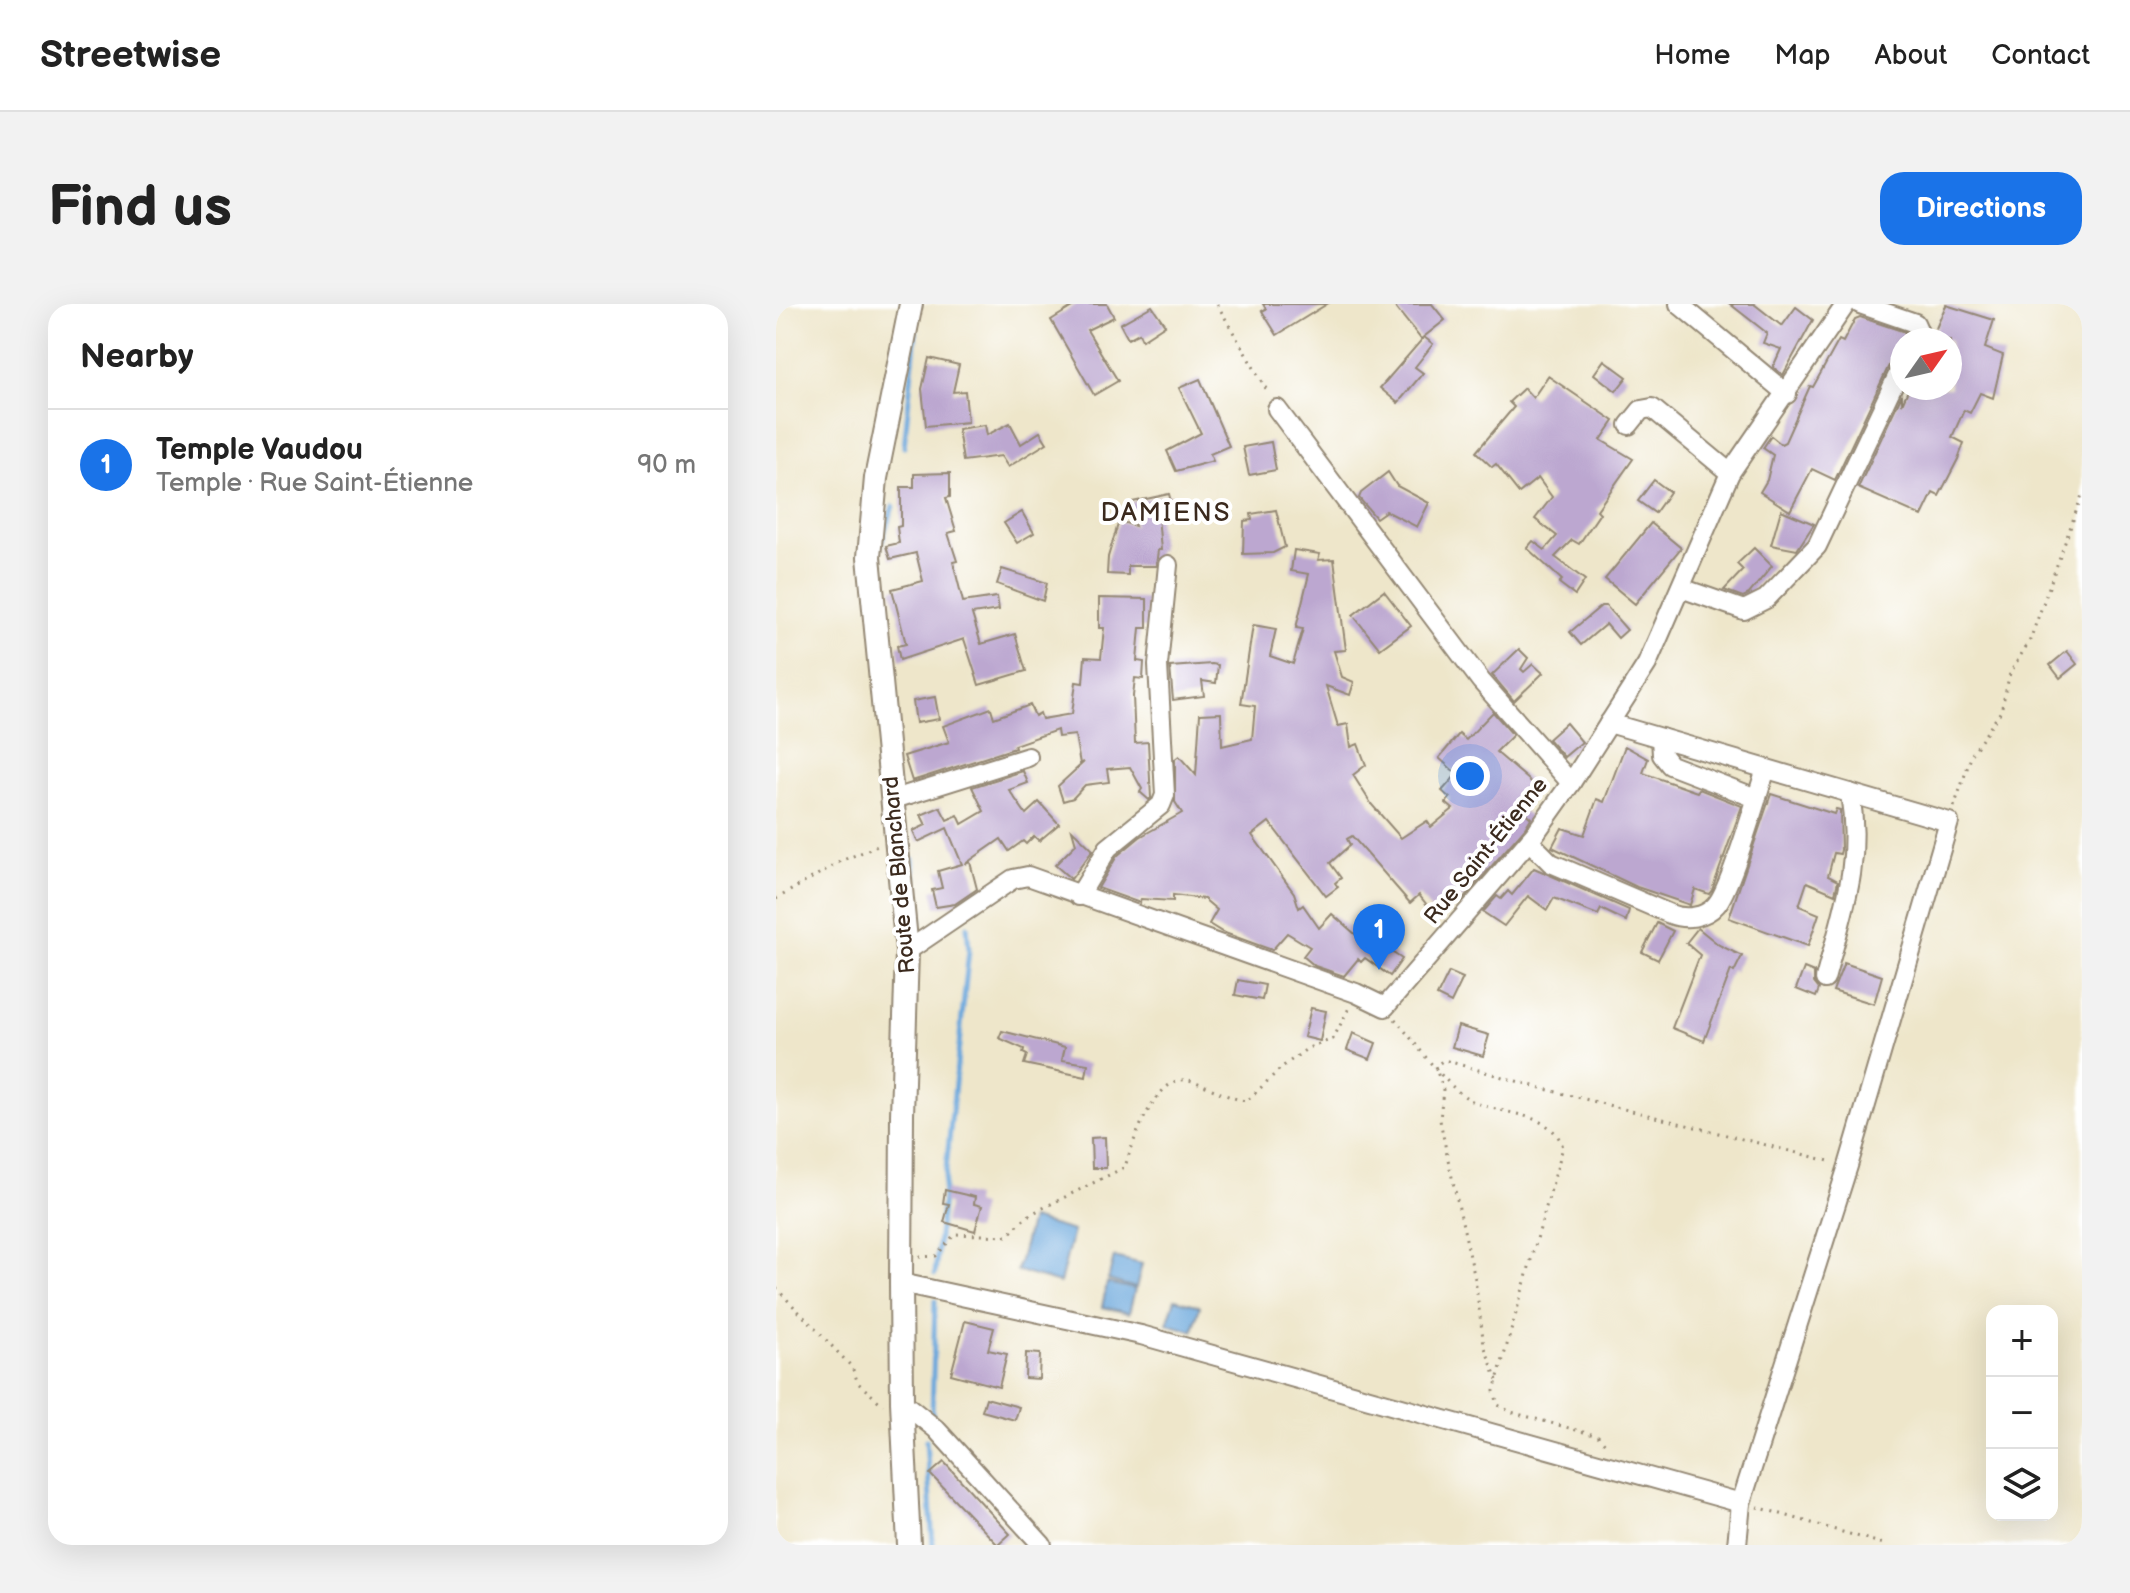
<!DOCTYPE html>
<html lang="en">
<head>
<meta charset="utf-8">
<style>
	body { margin:0; font-family:"Balsamiq Sans",sans-serif; background:#f2f2f2; color:#222 }
	.controls { position:absolute; right:24px; bottom:24px; display:grid; overflow:hidden; border-radius:16px; box-shadow:0 8px 32px #0002 }
	.controls button { width:72px; height:72px; display:grid; place-items:center; padding:0; border:0; border-bottom:2px solid #e0e0e0; background:#fff; color:#222; font:40px sans-serif }
	.compass { position:absolute; left:1114px; top:24px; width:72px; height:72px; border-radius:50%; background:#fff; box-shadow:0 8px 32px #0002; rotate:56deg }
	.you { position:absolute; left:694px; top:472px; width:28px; height:28px; margin:-20px; border:6px solid #fff; border-radius:50%; background:#1a73e8; box-shadow:0 0 0 12px #1a73e833 }
	.badge { display:grid; place-items:center; width:52px; height:52px; border-radius:50%; background:#1a73e8; color:#fff; font-size:26px; font-weight:700 }
	.pin { position:absolute; translate:-50% -66px; filter:drop-shadow(0 2px 4px #0008) }
	.pin::after { content:''; position:absolute; top:42px; width:28px; height:24px; background:inherit; clip-path:polygon(0 0,100% 0,50% 100%) }
	.list { margin:0; padding:0; list-style:none }
	h2 { display:flex; justify-content:space-between; align-items:center; height:104px; margin:0; padding:0 32px; font-size:34px }
	h2 small { font-size:26px; font-weight:400; color:#767676 }
	.list li { display:grid; grid-template-columns:52px 1fr auto; gap:24px; align-items:center; box-sizing:border-box; height:112px; padding:0 32px; border-top:2px solid #e0e0e0 }
	.list b { display:block; font-size:30px; white-space:nowrap }
	.list p { margin:0; font-size:26px; white-space:nowrap; color:#767676 }
	.list em { font-size:26px; font-style:normal; color:#767676 }
	.icon { flex:none; width:44px; height:44px; fill:none; stroke:currentColor; stroke-width:2; stroke-linecap:round; stroke-linejoin:round }
	.map { position:relative; flex:none; width:1306px; height:1241px; overflow:hidden; border-radius:24px }
	header { display:flex; align-items:center; gap:48px; box-sizing:border-box; height:112px; padding:0 40px; background:#fff; border-bottom:2px solid #e0e0e0 }
	header strong { font-size:38px }
	nav { display:flex; gap:44px; margin-inline-start:auto; font-size:28px }
	.intro { display:flex; align-items:center; justify-content:space-between; box-sizing:border-box; height:192px; padding:0 48px }
	h1 { margin:0; font-size:56px }
	.button { padding:20px 36px; border-radius:24px; background:#1a73e8; color:#fff; font-size:28px; font-weight:700 }
	main { display:flex; gap:48px; padding:0 48px }
	aside { flex:1; background:#fff; border-radius:24px; box-shadow:0 8px 32px #0002 }
	.map>svg:first-child { display:block }
	.water { fill:#6aa7dc; stroke:#52687d; stroke-width:2 }
	.lines { fill:none; stroke-linecap:round; stroke-linejoin:round }
	.stream { stroke:#6aa7dc; stroke-width:5 }
	.building { fill:#bca7d0 }
	.minor-casing { stroke:#948874; stroke-width:22 }
	.tertiary-casing { stroke:#948874; stroke-width:26 }
	.path { stroke:#948874; stroke-width:3; stroke-dasharray:2 6; stroke-linecap:butt }
	.minor { stroke:#fff; stroke-width:18 }
	.tertiary { stroke:#fff; stroke-width:22 }
	.labels { text-anchor:middle; stroke-width:8; stroke-linejoin:round; paint-order:stroke }
	.street-label { font-size:22px; fill:#3b2a1e; stroke:#fff }
	.quarter-label { font-size:26px; letter-spacing:2px; fill:#3b2a1e; stroke:#fff }
</style>
</head>
<body>
<header>
<strong>Streetwise</strong>
<nav><a>Home</a><a>Map</a><a>About</a><a>Contact</a></nav>
</header>
<div class="intro"><h1>Find us</h1><a class="button">Directions</a></div>
<main>
<aside>
<h2>Nearby<small></small></h2>
<ul class="list">
<li><span class="badge">1</span><div><b>Temple Vaudou</b><p>Temple · Rue Saint-Étienne</p></div><em>90 m</em></li>
</ul>
</aside>
<div class="map">
<svg width="1306" height="1241" viewBox="0 0 1306 1241">
	<rect width="100%" height="100%" fill="#fff"/>
	<filter id="ink" filterUnits="userSpaceOnUse"><feTurbulence type="fractalNoise" baseFrequency=".0125" numOctaves="2"/><feDisplacementMap in="SourceGraphic" scale="16" xChannelSelector="R" yChannelSelector="G"/><feConvolveMatrix kernelMatrix="1 2 1 2 8 2 1 2 1" color-interpolation-filters="sRGB"/></filter>
	<filter id="wash" filterUnits="userSpaceOnUse"><feTurbulence type="fractalNoise" baseFrequency=".006" numOctaves="4" result="noise"/><feDisplacementMap in="SourceGraphic" scale="32" xChannelSelector="R" yChannelSelector="G"/><feGaussianBlur stdDeviation="1.8" result="paint"/><feColorMatrix in="noise" values="0 0 0 0 0 0 0 0 0 0 0 0 0 0 0 0 0 1.4 0 .05"/><feComposite in="paint" operator="in"/></filter>
	<g filter="url(#wash)">
		<rect width="100%" height="100%" fill="#eee6ca"/>
		<g class="water">
			<polygon points="255,915 297,927 284,979 241,967"/>
			<polygon points="338,953 366,960 360,984 332,976"/>
			<polygon points="331,979 359,985 353,1009 326,1003"/>
			<polygon points="399,995 424,1002 417,1027 391,1020"/>
		</g>
		<g class="lines">
			<g class="stream">
				<polyline points="128,143 140,28"/>
				<polyline points="104,243 117,202"/>
				<polyline points="112,333 117,389"/>
				<polyline points="137,555 144,617"/>
				<polyline points="159,970 193,646 191,622"/>
				<polyline points="156,1111 159,997"/>
				<polyline points="150,1136 157,1241"/>
			</g>
		</g>
		<g id="blocks">
			<g class="building">
				<polygon points="301,0 331,0 338,13 311,26 342,77 318,91 275,16"/>
				<polygon points="487,0 551,0 501,31 486,7 490,5"/>
				<polygon points="617,0 656,0 669,16 645,35"/>
				<polygon points="954,0 978,0 1006,22 1020,3 1037,16 1007,71 997,63 1005,45 987,39 991,29"/>
				<polygon points="1170,1 1218,16 1209,44 1227,51 1217,94 1204,89 1194,109 1188,106 1176,133 1188,139 1182,155 1163,192 1157,189 1146,212 1082,184 1126,90 1126,100 1133,84 1174,84 1174,36 1155,36"/>
				<polygon points="376,2 389,21 366,36 363,29 352,35 344,20"/>
				<polygon points="1084,13 1129,28 1126,43 1115,57 1059,176 1036,165 1014,207 984,188 991,176 997,151 987,144 995,132 1005,140 1009,138 1034,82 1037,83 1063,36 1067,38 1079,15"/>
				<polygon points="648,33 657,40 639,63 647,69 622,99 604,84"/>
				<polygon points="153,54 183,61 177,88 189,87 192,118 150,122 146,85"/>
				<polygon points="828,56 851,73 840,87 818,70"/>
				<polygon points="772,72 838,117 825,136 857,155 821,206 824,209 803,240 796,236 779,253 809,276 799,291 783,279 786,276 751,244 757,237 769,246 781,232 759,215 776,193 762,174 743,189 720,160 716,163 700,148 738,103 733,98 748,84 757,94"/>
				<polygon points="424,75 453,142 434,150 437,157 400,167 391,147 425,129 403,84"/>
				<polygon points="234,119 245,140 264,128 271,139 232,163 225,152 187,157 182,125 209,121 211,131"/>
				<polygon points="495,138 500,166 473,171 467,143"/>
				<polygon points="612,168 621,182 653,199 641,223 610,207 600,214 583,194 585,189"/>
				<polygon points="174,169 174,193 170,194 180,227 172,229 181,257 177,258 187,298 221,293 223,306 196,310 205,340 239,330 250,367 203,381 188,335 124,356 121,342 130,340 116,285 147,277 140,249 114,255 110,242 123,239 121,223 125,222 125,183 138,183 138,170"/>
				<polygon points="878,176 894,188 879,209 862,197"/>
				<polygon points="393,190 398,209 382,212 385,246 382,246 380,262 352,262 352,271 331,270 332,253 343,217 359,222 352,199"/>
				<polygon points="500,206 509,243 497,249 467,250 468,217 476,216 475,210"/>
				<polygon points="1005,206 1038,220 1021,246 995,241"/>
				<polygon points="246,208 258,229 241,239 228,219"/>
				<polygon points="875,219 905,244 859,300 829,275"/>
				<polygon points="978,244 996,262 973,290 967,293 948,286 967,266 961,260"/>
				<polygon points="518,246 544,250 542,256 558,255 570,346 558,347 566,373 578,378 574,391 550,382 562,422 572,420 575,443 582,440 590,461 577,471 596,501 625,534 651,517 655,523 677,505 670,499 674,494 666,487 681,470 663,454 683,430 690,436 717,408 737,431 720,448 760,482 754,488 758,491 745,505 755,514 749,524 686,596 681,592 659,611 643,591 634,599 576,532 571,535 574,541 554,559 565,574 559,579 562,583 550,592 493,518 476,531 518,589 523,604 527,601 543,624 556,610 579,630 602,611 616,628 602,639 626,655 614,672 589,654 585,658 582,655 568,672 539,662 527,652 534,643 511,629 496,646 446,628 433,620 441,606 428,595 397,591 397,597 365,595 364,599 322,584 341,552 364,533 406,509 399,498 399,455 403,452 420,471 424,410 445,409 446,442 476,435 479,402 465,400 477,321 500,325 494,352 517,360 527,325 520,324 533,270 515,267"/>
				<polygon points="226,265 271,279 267,297 221,280"/>
				<polygon points="608,287 635,322 604,345 577,311"/>
				<polygon points="323,294 371,295 371,324 364,324 361,357 368,358 367,375 359,374 357,392 359,439 372,438 375,494 373,496 364,488 366,485 354,463 331,465 333,478 309,481 297,494 287,497 282,482 308,458 304,460 299,431 282,433 281,426 238,441 239,444 136,477 128,452 173,438 167,422 215,404 218,414 254,401 259,412 264,409 266,415 296,410 300,378 307,379 309,353 325,354 328,324 323,324"/>
				<polygon points="825,302 830,302 851,326 842,334 830,320 805,341 794,328"/>
				<polygon points="743,345 752,354 745,365 748,368 757,360 767,369 738,397 716,371"/>
				<polygon points="1291,347 1301,360 1284,374 1274,361"/>
				<polygon points="436,360 442,361 440,379 426,377 428,392 397,396 394,363"/>
				<polygon points="159,393 163,415 140,419 137,397"/>
				<polygon points="790,419 806,438 788,453 772,435"/>
				<polygon points="849,442 872,455 867,469 921,488 923,485 966,502 936,586 933,590 919,585 914,601 861,583 776,543 786,524 808,531 821,495 828,498"/>
				<polygon points="247,467 252,479 233,486 250,510 263,498 283,520 263,537 258,532 250,540 247,537 233,547 225,535 189,560 194,558 201,585 179,600 160,603 156,586 166,584 162,567 186,560 171,524 142,538 137,527 150,521 145,511 164,503 171,516 182,511 186,520 208,507 196,483"/>
				<polygon points="995,490 1058,510 1060,505 1064,506 1065,546 1064,550 1058,549 1052,572 1062,577 1059,590 1031,578 1023,602 1043,610 1032,642 953,614"/>
				<polygon points="296,526 317,546 295,575 279,561 300,540"/>
				<polygon points="758,564 853,606 850,617 825,605 822,611 778,594 771,606 752,592 728,622 707,608 721,592 725,595 732,587 736,591"/>
				<polygon points="881,619 897,627 882,656 866,648"/>
				<polygon points="922,624 943,641 966,652 958,668 955,666 928,737 896,724 924,651 910,639"/>
				<polygon points="1068,659 1106,672 1098,700 1057,687"/>
				<polygon points="1028,664 1038,668 1038,679 1043,685 1040,693 1020,685"/>
				<polygon points="673,668 687,674 675,699 661,692"/>
				<polygon points="462,676 489,681 486,696 459,691"/>
				<polygon points="535,704 550,707 544,737 528,733"/>
				<polygon points="682,722 713,731 707,752 676,743"/>
				<polygon points="226,727 289,743 286,756 312,760 310,773 248,760 251,751 247,749 248,745 223,734"/>
				<polygon points="577,729 600,739 594,755 571,746"/>
				<polygon points="329,833 330,864 316,864 315,834"/>
				<polygon points="169,886 199,893 198,900 206,902 199,927 168,918 173,900 167,899"/>
				<polygon points="189,1017 218,1024 212,1046 231,1050 223,1083 175,1070"/>
				<polygon points="250,1049 264,1050 263,1075 249,1074"/>
				<polygon points="210,1094 243,1103 239,1116 206,1107"/>
				<polygon points="168,1158 234,1230 222,1241 154,1170"/>
			</g>
		</g>
	</g>
	<g filter="url(#ink)">
		<use href="#blocks" fill-opacity="0" stroke="#948874" stroke-width="2"/>
		<g class="lines">
			<g class="minor-casing">
				<g id="minor">
					<polyline points="903,0 1011,90"/>
					<polyline points="1084,0 1139,19 1143,28 1139,36"/>
					<polyline points="501,105 705,377 795,479"/>
					<polyline points="853,121 865,106 876,104 954,169"/>
					<polyline points="905,284 968,306 990,295 1041,242 1126,62"/>
					<polyline points="833,419 1173,518 1072,862 965,1199 961,1241"/>
					<polyline points="885,434 886,451 894,461 980,494"/>
					<polyline points="115,496 252,453"/>
					<path d="M753,537L775,559L894,610C909,616 929,614 940,601C955,585 981,491 990,465"/>
					<polyline points="303,592 332,544 385,501 389,491 382,361 392,261"/>
					<polyline points="131,647 237,575 252,572 580,689 609,703 758,531 795,479 871,360 954,169 1070,0"/>
					<path d="M1049,675C1067,606 1086,562 1074,489"/>
					<polyline points="125,979 365,1031 965,1199"/>
					<polyline points="126,1098 160,1125 266,1241"/>
				</g>
			</g>
			<g class="tertiary-casing">
				<polyline id="tertiary" points="133,1241 126,1098 125,979 126,811 131,647 93,253 100,174 135,0"/>
			</g>
			<g class="path">
				<polyline points="441,0 493,90"/>
				<polyline points="1178,503 1196,450 1225,407 1234,369 1254,336 1306,191"/>
				<polyline points="0,595 65,557 104,541"/>
				<path d="M619,715C639,738 666,778 691,794C720,813 774,804 787,843L718,1087L722,1101L735,1108L822,1132L832,1143"/>
				<path d="M143,953L160,952L179,930L231,932L251,912L349,863C356,840 379,771 412,776C429,779 448,794 471,797L506,763L532,744L557,735L573,704"/>
				<polyline points="0,984 76,1063 82,1079 107,1101"/>
				<polyline points="721,1076 708,1041 699,975 671,851 664,816 667,785 659,762 668,756 761,783 1057,858"/>
				<polyline points="981,1203 1111,1241"/>
			</g>
			<use href="#minor" class="minor"/>
			<use href="#tertiary" class="tertiary"/>
		</g>
	</g>
	<g class="labels">
		<g class="street-label">
			<text transform="translate(709 546) rotate(-51)" y="8">Rue Saint-Étienne</text>
			<text transform="translate(122 571) rotate(-95)" y="8">Route de Blanchard</text>
		</g>
		<g class="quarter-label">
			<text x="390" y="217">DAMIENS</text>
		</g>
	</g>
</svg>
<div class="controls">
<button>+</button>
<button>−</button>
<button><svg class="icon" aria-label="layers" viewBox="0 0 24 24"><path d="M12 4l9 5-9 5-9-5zM3 14l9 5 9-5"/></svg></button>
</div>
<svg class="compass" viewBox="-18 -18 36 36"><path d="M0-13l5 13h-10z" fill="#e53935"/><path d="M0 13l5-13h-10z" fill="#767676"/></svg>
<div class="you"></div>
<div class="pin badge" style="left:603px;top:666px">1</div>
</div>
</main>
</body>
</html>
